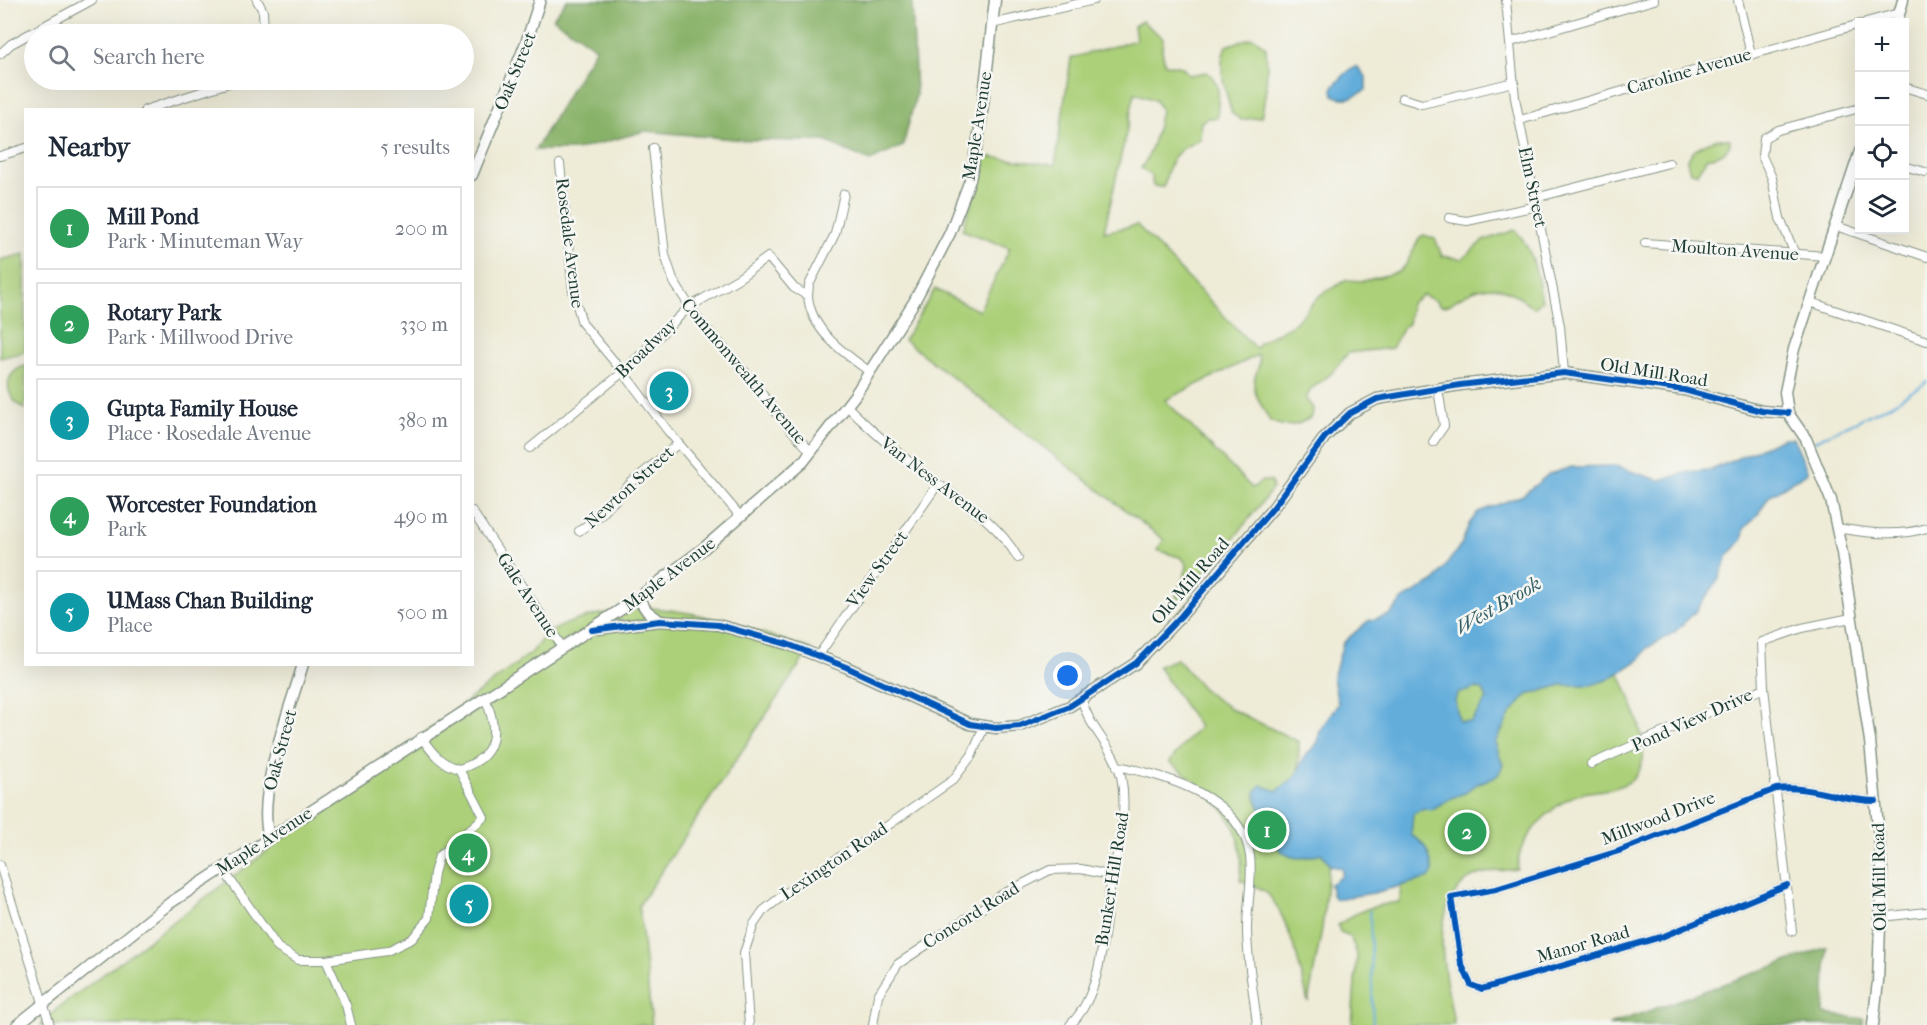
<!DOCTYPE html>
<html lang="en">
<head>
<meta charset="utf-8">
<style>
	body { margin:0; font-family:"IM FELL French Canon",serif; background:#f6f6f7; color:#1f2937 }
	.controls { position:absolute; right:18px; top:18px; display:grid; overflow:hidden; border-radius:0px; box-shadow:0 6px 24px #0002 }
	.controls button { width:54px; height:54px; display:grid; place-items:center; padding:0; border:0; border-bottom:2px solid #e0e1e3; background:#fff; color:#1f2937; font:30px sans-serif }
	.you { position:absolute; left:1068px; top:676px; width:21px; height:21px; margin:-15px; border:4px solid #fff; border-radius:50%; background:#1a73e8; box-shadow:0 0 0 9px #1a73e833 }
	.badge { display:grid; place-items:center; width:39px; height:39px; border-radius:50%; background:#1f6fb2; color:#fff; font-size:20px; font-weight:700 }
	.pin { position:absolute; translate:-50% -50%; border:3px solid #fff; box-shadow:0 2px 6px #0006 }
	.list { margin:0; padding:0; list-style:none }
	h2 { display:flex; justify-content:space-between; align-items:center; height:78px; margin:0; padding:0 24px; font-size:26px }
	h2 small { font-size:20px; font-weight:400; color:#747a83 }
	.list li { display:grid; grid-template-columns:39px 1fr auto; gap:18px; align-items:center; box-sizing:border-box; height:84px; margin:0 12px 12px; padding:0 12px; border:2px solid #e0e1e3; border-radius:0px }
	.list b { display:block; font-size:22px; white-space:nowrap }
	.list p { margin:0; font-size:20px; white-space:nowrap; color:#747a83 }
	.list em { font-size:20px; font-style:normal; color:#747a83 }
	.icon { flex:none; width:33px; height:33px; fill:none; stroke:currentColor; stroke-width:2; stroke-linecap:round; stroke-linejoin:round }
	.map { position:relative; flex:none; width:1927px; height:1025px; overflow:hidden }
	.search { position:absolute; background:#fff; box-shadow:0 6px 24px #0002; left:24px; top:24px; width:450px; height:66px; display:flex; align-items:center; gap:15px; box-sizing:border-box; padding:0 21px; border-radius:33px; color:#747a83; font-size:22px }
	.panel { position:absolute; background:#fff; box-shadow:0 6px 24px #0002; left:24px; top:108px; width:450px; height:558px; border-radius:0px }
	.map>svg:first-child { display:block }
	.green { fill:#acd079; stroke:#668656; stroke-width:1.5 }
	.forest { fill:#89b269; stroke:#54784e; stroke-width:1.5 }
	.water { fill:#63addb; stroke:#417588; stroke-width:1.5; fill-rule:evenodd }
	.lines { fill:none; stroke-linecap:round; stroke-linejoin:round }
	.stream { stroke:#63addb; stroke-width:2 }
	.street-casing { stroke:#869486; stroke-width:10 }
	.secondary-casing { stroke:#869486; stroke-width:13 }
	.street { stroke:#fff; stroke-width:8 }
	.secondary { stroke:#fff; stroke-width:10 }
	.cycleway-casing { stroke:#f6f6f2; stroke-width:10 }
	.cycleway { stroke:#0057b8; stroke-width:6 }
	.labels { text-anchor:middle; stroke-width:5; stroke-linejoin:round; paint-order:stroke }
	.street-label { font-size:18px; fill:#1f3d34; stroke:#f6f6f2 }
	.water-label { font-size:20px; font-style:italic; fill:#335f66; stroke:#f6f6f2 }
</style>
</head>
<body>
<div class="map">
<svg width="1927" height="1025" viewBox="0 0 1927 1025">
	<rect width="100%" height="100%" fill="#f6f6f2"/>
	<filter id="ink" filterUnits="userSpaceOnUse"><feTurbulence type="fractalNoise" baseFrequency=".0167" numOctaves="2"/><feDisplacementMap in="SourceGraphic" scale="12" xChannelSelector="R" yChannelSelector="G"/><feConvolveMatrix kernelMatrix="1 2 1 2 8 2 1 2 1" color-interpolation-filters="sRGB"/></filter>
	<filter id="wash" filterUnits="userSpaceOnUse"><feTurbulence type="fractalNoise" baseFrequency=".008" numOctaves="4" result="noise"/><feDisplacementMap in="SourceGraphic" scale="24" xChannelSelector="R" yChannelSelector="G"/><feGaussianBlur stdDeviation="1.35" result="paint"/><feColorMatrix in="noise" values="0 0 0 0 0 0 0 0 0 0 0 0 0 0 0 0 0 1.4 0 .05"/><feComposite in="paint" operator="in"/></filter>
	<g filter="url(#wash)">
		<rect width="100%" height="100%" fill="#eeebd7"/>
		<g class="green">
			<path d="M1142,21L1163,38L1162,50L1165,64L1182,67L1189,75L1207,72C1223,84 1218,100 1217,118H1207L1201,122L1200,140C1174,150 1169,160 1164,187L1153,186L1151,176L1141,168C1152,154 1158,127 1161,109L1155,100L1135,93L1104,232L1137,225L1256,349L1259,343L1295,323L1320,295L1347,280L1363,281L1399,272L1405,266L1420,237L1424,235L1435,239L1442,256L1462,259L1483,241L1515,230C1534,249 1537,276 1542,301L1534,308C1510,289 1491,278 1461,297C1453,301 1449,307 1440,306L1436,301L1423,295L1411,303L1408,324L1403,327L1392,348L1348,353L1331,374L1311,389L1306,399L1313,408L1312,417C1296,426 1287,429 1270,421C1265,411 1254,396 1254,384C1254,373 1262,367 1258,355L1165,400L1252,488L1262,481H1271L1273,488L1207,573L1203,571C1197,584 1194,595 1179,599L1176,597C1178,586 1185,580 1187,565L1182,558L1157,550L1164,540L904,340L935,289L979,311L1010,248L962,230L977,187L984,156L1055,165L1071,58L1136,40L1134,26Z"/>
			<path d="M1253,37L1266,47C1268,70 1267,94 1261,117L1241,120L1232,113C1226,92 1216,66 1226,46Z"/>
			<path d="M1719,139H1730C1731,153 1718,156 1707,158L1697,173L1690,172L1687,161C1693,148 1705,142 1719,139Z"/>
			<polygon points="25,254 25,352 0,358 0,260"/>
			<path d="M25,366H26L25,409C5,399 1,373 25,366Z"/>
			<path d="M636,608C695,607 755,631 810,649L639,905L652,1025H41L57,1009L531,653C536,648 540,640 546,635C570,617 607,613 636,608Z"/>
			<path d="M1177,659L1206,692L1231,709L1299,742L1296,835L1334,855L1329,863L1322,929L1308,1002C1301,970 1289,916 1266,892C1260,887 1248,883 1240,880C1250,824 1211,791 1169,762L1199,727L1158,666Z"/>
			<path d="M1619,672C1630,697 1656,753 1635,777C1623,790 1599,790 1583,793C1559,799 1533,825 1522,847C1519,854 1518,862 1517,869C1500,871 1477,871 1464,883C1426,918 1448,982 1454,1025H1352L1357,954L1350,936L1340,932L1338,925C1358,910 1375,905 1400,902L1403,815L1460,724L1446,675Z"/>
		</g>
		<g class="forest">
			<polygon points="567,0 912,0 916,95 903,146 870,161 825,141 745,140 645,131 576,150 535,150 596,48 553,18"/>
			<polygon points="1827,947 1824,1014 1864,1019 1863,1025 1609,1025"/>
		</g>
		<g class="water">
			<path d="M1357,66L1366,77V90C1354,97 1346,102 1333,95L1332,88L1346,73Z"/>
			<path d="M1783,438H1793L1808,472L1769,496L1759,513L1744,529L1743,539L1727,557L1719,579L1697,610L1675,632L1647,648L1639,660L1607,680L1591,685H1562L1527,695L1511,713L1495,743L1503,765L1498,775L1473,786L1465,793L1451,798L1431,810L1424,808L1413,814L1411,835C1428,844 1429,854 1433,872L1429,878L1374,893L1335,899L1332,895L1330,884L1342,876V868L1331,866L1321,853C1275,872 1271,833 1256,799L1255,792L1261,785L1277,791L1296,776L1303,759L1318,742L1320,730L1338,704L1333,678L1343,643L1368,621L1390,615L1402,600L1435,581L1462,543L1469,524L1478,512L1523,495L1549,474L1572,467L1615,466L1659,480L1694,471L1711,470ZM1476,688L1483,690L1487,699L1471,722L1459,721L1455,701L1457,694Z"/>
		</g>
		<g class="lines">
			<g class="stream">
				<polyline points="1815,441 1890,405 1927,382"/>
				<polyline points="1370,911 1373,1025"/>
			</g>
		</g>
	</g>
	<g filter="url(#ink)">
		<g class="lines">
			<g class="street-casing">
				<g id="street">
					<polyline points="257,0 263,11 264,34"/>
					<polyline points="1506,0 1515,98 1560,326 1564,373"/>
					<polyline points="1738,0 1751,54"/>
					<polyline points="1866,22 1899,13"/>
					<polyline points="992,24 1094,0"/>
					<polyline points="1511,42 1654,0"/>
					<polyline points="0,54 11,44 92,0"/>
					<polyline points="1904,87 1927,94"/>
					<polyline points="1402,98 1422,104 1514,82"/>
					<polyline points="145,110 238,80"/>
					<polyline points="1520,120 1860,24"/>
					<polyline points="653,148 665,255 674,282 698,319 748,375 777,414 811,452"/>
					<polyline points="0,156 26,148"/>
					<polyline points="560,164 573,291 582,323 623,372 668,431 741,517"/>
					<polyline points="1904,166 1925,172"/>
					<polyline points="1535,198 1669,163"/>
					<polyline points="1449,218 1467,221 1537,206"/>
					<polyline points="1836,226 1927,257"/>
					<polyline points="1645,243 1826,256"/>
					<polyline points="1795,254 1780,218 1772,178 1762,156 1764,138 1778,130 1860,108"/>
					<polyline points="808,296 809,285 835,234 844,194"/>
					<polyline points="1810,302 1927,341"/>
					<path d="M847,406C874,434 904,458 934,481C967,505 997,522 1018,558"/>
					<polyline points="1433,442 1444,426 1438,389"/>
					<path d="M530,448L623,372L689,307L739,278L768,257L794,288L808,296C811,331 844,353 870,372"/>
					<polyline points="472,511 563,648"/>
					<path d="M1837,528C1866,533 1898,537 1927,528"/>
					<polyline points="579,531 601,515 632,482 678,444"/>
					<polyline points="818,656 938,484"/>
					<polyline points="1764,688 1792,931"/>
					<path d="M421,737C431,751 441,765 459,769C498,758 499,730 485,698"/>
					<polyline points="1591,764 1764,688 1762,642 1802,628 1851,618"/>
					<path d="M1117,766C1165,775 1242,797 1250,856C1253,880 1247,905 1247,929C1247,961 1254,993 1257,1025"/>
					<polyline points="0,865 50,1025"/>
					<polyline points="222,868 278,948 298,960 326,960 346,1005 351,1025"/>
					<path d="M1787,885L1664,936L1482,989L1471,985L1461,963L1451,897L1496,889L1619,851L1776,789C1812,785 1839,801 1876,801"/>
					<polyline points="1881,917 1927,912"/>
					<polyline points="326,960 387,951 412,939 429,918 434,873 439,856 484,817 459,769"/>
					<polyline points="749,1025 744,953 754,924 763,911 799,883 870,838 953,780 972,755 984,727"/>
					<polyline points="873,1025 878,995 898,964 1003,894 1050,870 1081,869 1113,876"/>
					<path d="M1070,1025C1103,993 1103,933 1110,890C1116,853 1129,815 1121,776C1114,747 1088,728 1082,699"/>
				</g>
			</g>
			<g class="secondary-casing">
				<g id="secondary">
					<polyline points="1897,22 1903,0"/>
					<polyline points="1860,151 1794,349 1785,392 1788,413 1806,439 1831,500 1842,553 1870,741 1882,870 1878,981 1873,1025"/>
					<polyline points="472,175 526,43 540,0"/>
					<polyline points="638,598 647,611 660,621"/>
					<polyline points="598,629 660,621 718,625 787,644 846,667 970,724 996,728 1020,726 1070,706 1136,663 1181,616 1273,508 1325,437 1350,413 1377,399 1460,385 1564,373 1684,390 1762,411 1788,413"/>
					<path d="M269,837C256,793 290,710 303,664"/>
					<polyline points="17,1025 170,903 634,601 704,548 803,462 855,395 914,302 950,233 970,180 980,129 995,0"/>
				</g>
			</g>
			<use href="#street" class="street"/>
			<use href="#secondary" class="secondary"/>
			<g class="cycleway-casing">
				<g id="cycleway">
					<polyline points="592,630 660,621 718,625 787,644 846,667 970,724 996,728 1020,726 1070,706 1136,663 1181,616 1273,508 1325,437 1350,413 1377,399 1460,385 1564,373 1684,390 1762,411 1788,413"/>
					<path d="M1787,885L1664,936L1482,989L1471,985L1461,963L1451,897L1496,889L1619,851L1776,789C1812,785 1839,801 1876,801"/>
				</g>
			</g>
			<use href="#cycleway" class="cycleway"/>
		</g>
	</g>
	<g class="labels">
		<g class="street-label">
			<text transform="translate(515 71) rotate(-68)" y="6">Oak Street</text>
			<text transform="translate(1689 71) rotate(-16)" y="6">Caroline Avenue</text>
			<text transform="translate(977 126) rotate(-81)" y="6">Maple Avenue</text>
			<text transform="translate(1533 187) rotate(78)" y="6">Elm Street</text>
			<text transform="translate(570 243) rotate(83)" y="6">Rosedale Avenue</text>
			<text transform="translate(1735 250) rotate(4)" y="6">Moulton Avenue</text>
			<text transform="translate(646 348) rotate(-44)" y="6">Broadway</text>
			<text transform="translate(744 371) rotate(50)" y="6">Commonwealth Avenue</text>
			<text transform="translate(1654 372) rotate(9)" y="6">Old Mill Road</text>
			<text transform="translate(935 480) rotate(37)" y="6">Van Ness Avenue</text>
			<text transform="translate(629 487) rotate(-42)" y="6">Newton Street</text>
			<text transform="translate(877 569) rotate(-54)" y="6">View Street</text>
			<text transform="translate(669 574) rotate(-37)" y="6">Maple Avenue</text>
			<text transform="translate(1190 581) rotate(-49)" y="6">Old Mill Road</text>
			<text transform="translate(528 595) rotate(57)" y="6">Gale Avenue</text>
			<text transform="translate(1692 720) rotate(-24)" y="6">Pond View Drive</text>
			<text transform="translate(280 750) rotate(-75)" y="6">Oak Street</text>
			<text transform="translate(1658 818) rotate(-21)" y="6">Millwood Drive</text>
			<text transform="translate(264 841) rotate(-33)" y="6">Maple Avenue</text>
			<text transform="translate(834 861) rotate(-34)" y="6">Lexington Road</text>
			<text transform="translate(1879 877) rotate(-91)" y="6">Old Mill Road</text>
			<text transform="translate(1112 879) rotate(-81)" y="6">Bunker Hill Road</text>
			<text transform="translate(971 915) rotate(-32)" y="6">Concord Road</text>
			<text transform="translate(1583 944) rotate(-16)" y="6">Manor Road</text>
		</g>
		<g class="water-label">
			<text transform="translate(1498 605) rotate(-30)" y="7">West Brook</text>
		</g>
	</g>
</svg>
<div class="controls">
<button>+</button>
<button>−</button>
<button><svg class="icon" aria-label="locate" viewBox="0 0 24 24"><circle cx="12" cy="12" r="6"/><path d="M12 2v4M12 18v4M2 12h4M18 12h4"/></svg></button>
<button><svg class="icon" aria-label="layers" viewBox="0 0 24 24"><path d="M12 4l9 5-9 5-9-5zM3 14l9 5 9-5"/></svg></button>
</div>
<div class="you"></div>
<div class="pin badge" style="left:1267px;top:830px;background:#2e9e5b">1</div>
<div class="pin badge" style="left:1467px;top:832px;background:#2e9e5b">2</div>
<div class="pin badge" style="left:669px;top:391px;background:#0f9aa8">3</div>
<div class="pin badge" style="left:468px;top:853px;background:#2e9e5b">4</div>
<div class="pin badge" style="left:469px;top:904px;background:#0f9aa8">5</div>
<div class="search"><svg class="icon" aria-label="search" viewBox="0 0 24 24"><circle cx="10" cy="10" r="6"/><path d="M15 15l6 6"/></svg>Search here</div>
<section class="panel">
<h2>Nearby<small>5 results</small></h2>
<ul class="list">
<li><span class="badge" style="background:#2e9e5b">1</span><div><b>Mill Pond</b><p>Park · Minuteman Way</p></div><em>200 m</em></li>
<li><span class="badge" style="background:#2e9e5b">2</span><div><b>Rotary Park</b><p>Park · Millwood Drive</p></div><em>330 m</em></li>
<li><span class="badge" style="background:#0f9aa8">3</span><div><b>Gupta Family House</b><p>Place · Rosedale Avenue</p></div><em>380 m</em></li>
<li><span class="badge" style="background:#2e9e5b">4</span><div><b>Worcester Foundation</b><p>Park</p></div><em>490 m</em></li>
<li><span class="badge" style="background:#0f9aa8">5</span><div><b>UMass Chan Building</b><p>Place</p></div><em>500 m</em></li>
</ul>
</section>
</div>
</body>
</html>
